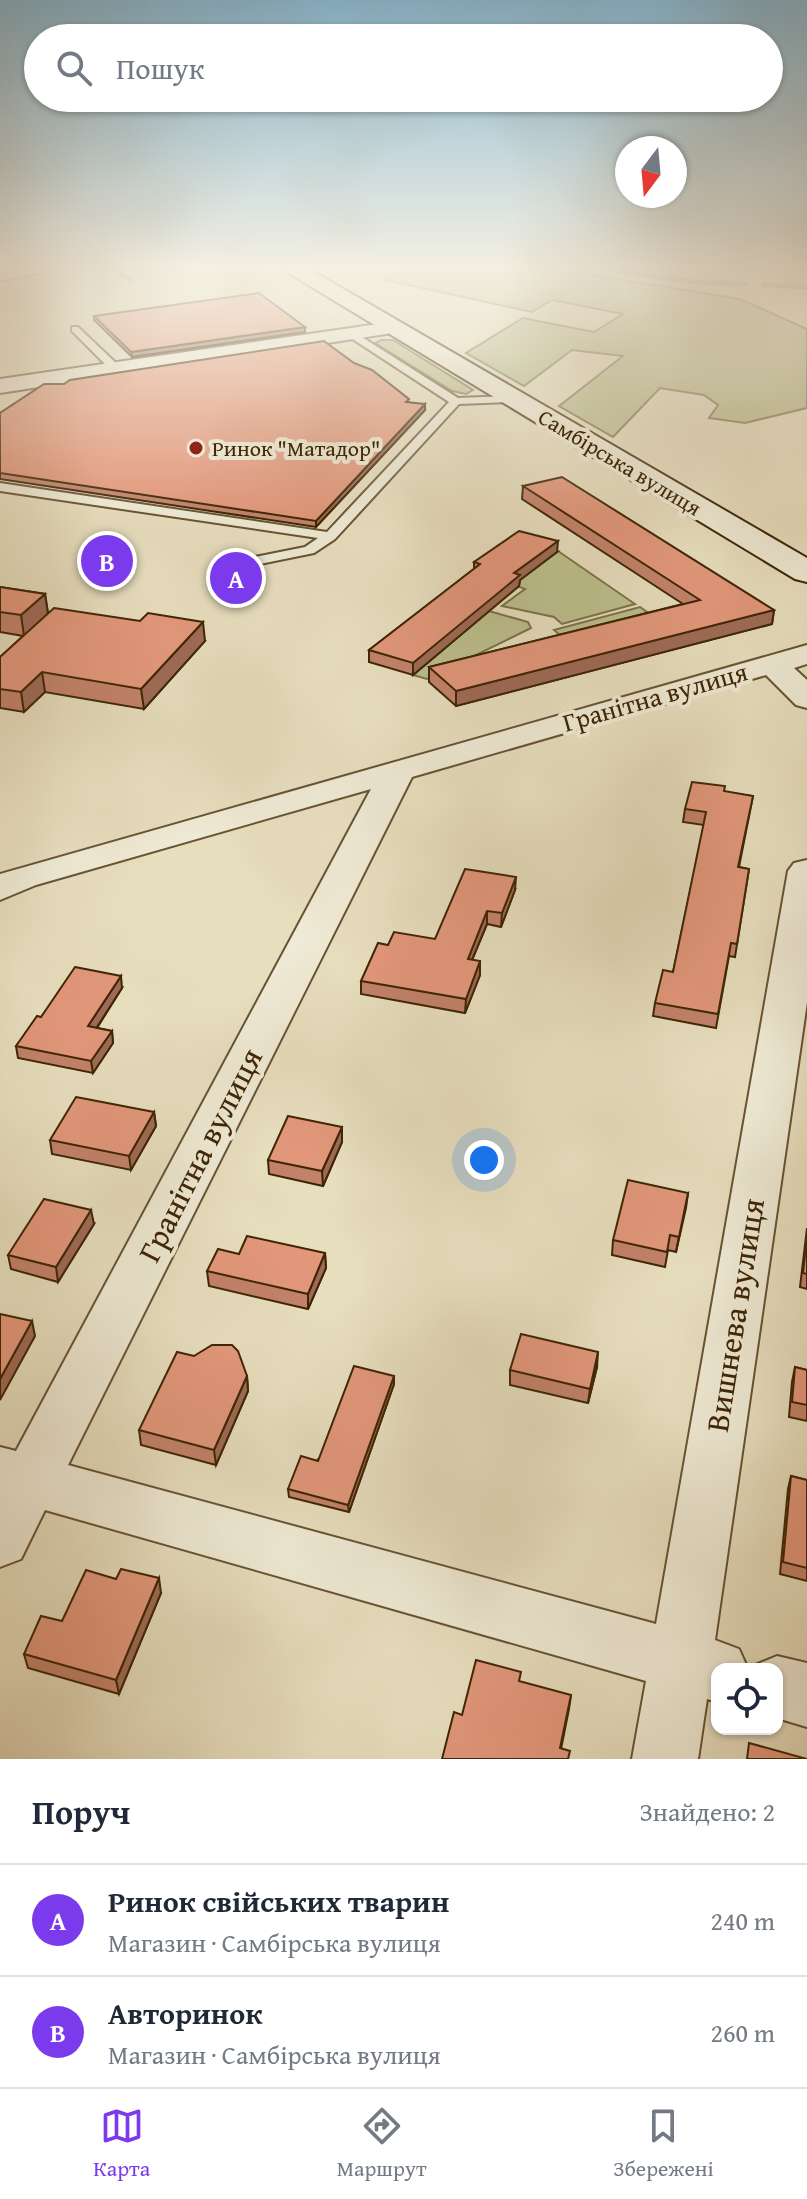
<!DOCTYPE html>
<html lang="uk">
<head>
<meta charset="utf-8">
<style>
	body { margin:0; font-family:"Gentium Book Plus",serif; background:#f6f6f7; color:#1f2937 }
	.controls { position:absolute; right:24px; bottom:24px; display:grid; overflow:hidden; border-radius:16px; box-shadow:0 2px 6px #0004 }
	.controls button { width:72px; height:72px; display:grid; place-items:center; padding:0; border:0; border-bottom:2px solid #e0e1e3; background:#fff; color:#1f2937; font:40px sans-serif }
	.compass { position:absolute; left:615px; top:136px; width:72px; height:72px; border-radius:50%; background:#fff; box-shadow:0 2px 6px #0004; rotate:196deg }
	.you { position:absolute; left:484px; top:1160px; width:28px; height:28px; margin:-20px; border:6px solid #fff; border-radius:50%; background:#1a73e8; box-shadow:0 0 0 12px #1a73e833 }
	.badge { display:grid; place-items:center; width:52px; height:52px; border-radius:50%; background:#7c3aed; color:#fff; font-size:26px; font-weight:700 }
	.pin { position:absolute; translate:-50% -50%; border:4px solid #fff; box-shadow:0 2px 8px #0006 }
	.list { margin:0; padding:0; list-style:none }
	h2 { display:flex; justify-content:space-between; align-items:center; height:104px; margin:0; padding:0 32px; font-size:34px }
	h2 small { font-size:26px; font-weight:400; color:#747a83 }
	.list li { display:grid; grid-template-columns:52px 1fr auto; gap:24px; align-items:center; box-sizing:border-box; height:112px; padding:0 32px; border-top:2px solid #e0e1e3 }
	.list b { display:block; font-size:30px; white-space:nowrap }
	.list p { margin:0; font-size:26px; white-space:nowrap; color:#747a83 }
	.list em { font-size:26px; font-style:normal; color:#747a83 }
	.icon { flex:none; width:44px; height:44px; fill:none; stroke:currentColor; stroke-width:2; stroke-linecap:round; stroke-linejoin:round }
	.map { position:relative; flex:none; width:807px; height:1759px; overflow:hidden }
	.search { position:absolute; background:#fff; box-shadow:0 2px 6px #0004; left:24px; right:24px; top:24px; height:88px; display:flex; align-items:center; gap:20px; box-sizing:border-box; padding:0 28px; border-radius:44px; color:#747a83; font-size:30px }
	.sheet { height:328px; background:#fff }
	nav { display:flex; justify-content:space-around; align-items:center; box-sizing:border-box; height:112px; border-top:2px solid #e0e1e3; background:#fff; font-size:22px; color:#747a83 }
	nav a { display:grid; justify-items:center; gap:4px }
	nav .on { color:#7c3aed }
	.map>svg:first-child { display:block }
	.green { fill:#bcbf8d; stroke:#7d7249; stroke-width:2 }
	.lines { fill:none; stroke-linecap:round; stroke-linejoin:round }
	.stream { stroke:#73806d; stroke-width:5 }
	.lane-casing { stroke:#685333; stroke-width:4 }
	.street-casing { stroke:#685333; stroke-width:4 }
	.secondary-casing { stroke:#3e2505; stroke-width:4 }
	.lane { fill:#efead5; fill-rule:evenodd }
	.street { fill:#efead5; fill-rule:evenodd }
	.secondary { fill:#efead5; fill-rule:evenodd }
	.wall { fill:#c2826a; stroke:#3e2505; stroke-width:2 }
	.shaded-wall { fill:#9e6a56; stroke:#3e2505; stroke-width:2 }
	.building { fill:#e2977b; stroke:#3e2505; stroke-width:2 }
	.poi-dot { fill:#8f2418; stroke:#efead5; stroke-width:3 }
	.labels { text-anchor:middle; stroke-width:8; stroke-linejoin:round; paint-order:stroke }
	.far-poi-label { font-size:22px; fill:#3e2505; stroke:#efead5; text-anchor:start }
	.far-street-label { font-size:22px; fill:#3e2505; stroke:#efead5 }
	.street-label { font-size:26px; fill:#3e2505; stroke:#efead5 }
	.near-street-label { font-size:32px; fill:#3e2505; stroke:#efead5 }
</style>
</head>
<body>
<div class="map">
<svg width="807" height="1759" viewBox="0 0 807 1759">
	<rect width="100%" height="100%" fill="#e7debe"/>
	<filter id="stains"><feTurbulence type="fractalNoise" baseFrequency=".0025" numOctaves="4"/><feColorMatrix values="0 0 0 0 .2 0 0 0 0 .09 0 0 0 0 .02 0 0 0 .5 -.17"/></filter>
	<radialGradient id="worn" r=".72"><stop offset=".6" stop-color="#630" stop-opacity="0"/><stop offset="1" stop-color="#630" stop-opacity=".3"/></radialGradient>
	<g class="green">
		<polygon points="404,269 556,269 740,299 807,329 807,408 745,423 709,418 718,405 704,395 660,388 613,437 559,406 623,356 572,350 524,386 466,353 523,318 594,332 623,314 552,300 532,312 386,280"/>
		<polygon points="381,340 393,340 473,390 466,394 452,391 375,343"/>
		<polygon points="555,549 635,604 562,624 554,617 502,606 525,589 514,585"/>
		<polygon points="640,607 663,623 573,646 554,630"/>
		<polygon points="489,611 528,622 531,628 427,679 413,675"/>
	</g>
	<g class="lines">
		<g class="stream">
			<polyline points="113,269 131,280"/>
			<polyline points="603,269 643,275 649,269"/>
			<polyline points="643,275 695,282 745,284"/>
			<polyline points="764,285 807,287"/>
		</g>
		<g class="lane-casing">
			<g id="lane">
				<polygon points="39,269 61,269 0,281 0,275"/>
				<polygon points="72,327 78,327 119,366 119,370 111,370 72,331"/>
				<polygon points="348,332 354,332 458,398 512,396 517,399 512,402 459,404 335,539 314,553 260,564 255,563 255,557 305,547 318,538 0,491 0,483 327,532 449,402 348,336"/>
			</g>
		</g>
		<g class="street-casing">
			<g id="street">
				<polygon points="392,322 402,328 399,332 0,393 0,379"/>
				<polygon points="807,645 807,664 794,668 807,680 807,708 796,705 766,675 412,777 68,1465 656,1624 788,871 794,863 807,860 807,1002 715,1640 739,1649 748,1669 717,1669 717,1702 707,1699 698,1759 632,1759 646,1681 45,1510 21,1559 0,1567 0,1447 16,1451 371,789 36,885 0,900 0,874"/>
				<polygon points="777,1656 807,1663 807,1727 777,1718 777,1669 753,1669 755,1665"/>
			</g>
		</g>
		<g class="secondary-casing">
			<polygon id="secondary" points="282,269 309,269 807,558 807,582 795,579"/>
		</g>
		<use href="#lane" class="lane"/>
		<use href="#street" class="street"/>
		<use href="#secondary" class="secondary"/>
	</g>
	<g class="wall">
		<polygon points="94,316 305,332 132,357 94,320"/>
		<polygon points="64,384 409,402 425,410 316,527 0,479 0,413"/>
		<polygon points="523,486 774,610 772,624 456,706 429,682 429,667 683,604 522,499"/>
		<polygon points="557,552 520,580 519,586 413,675 369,662 369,650 474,569 474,562"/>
		<polygon points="0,587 45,594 48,613 205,641 144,709 45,692 24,712 0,708 0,657 23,636 0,632"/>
		<polygon points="724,792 753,796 739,867 749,869 735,957 729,956 716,1028 653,1016 655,1003 673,972 704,825 683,822 685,809"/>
		<polygon points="515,890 501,927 487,924 472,960 480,975 465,1013 361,994 361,981 388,945 435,939"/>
		<polygon points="122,988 97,1028 112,1031 113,1043 93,1073 18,1058 16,1046 41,1017"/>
		<polygon points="154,1112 156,1126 131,1170 52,1154 50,1140"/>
		<polygon points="342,1127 342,1142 323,1186 269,1174 268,1160"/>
		<polygon points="688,1193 676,1252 668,1250 665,1267 612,1255 613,1240"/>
		<polygon points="94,1224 58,1282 11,1269 8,1255"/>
		<polygon points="807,1228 807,1289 800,1287"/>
		<polygon points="325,1253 326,1268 308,1309 209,1286 207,1271 239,1254"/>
		<polygon points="597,1367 588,1403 510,1385 510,1370"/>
		<polygon points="795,1367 807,1370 807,1421 789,1417 792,1382"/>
		<polygon points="247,1376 248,1391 216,1465 141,1445 139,1430"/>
		<polygon points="394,1384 349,1512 289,1497 288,1489"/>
		<polygon points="791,1476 807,1480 807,1581 780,1574 788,1489"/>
		<polygon points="116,1579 161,1593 119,1694 28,1668 24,1654 62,1621"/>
	</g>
	<g class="shaded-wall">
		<polygon points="305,327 305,332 132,357 131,352"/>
		<polygon points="425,404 425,410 316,527 316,521"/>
		<polygon points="558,541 557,552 520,580 519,586 413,675 413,663 514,573"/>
		<polygon points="45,594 48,614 24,636 21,615"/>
		<polygon points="774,610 772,624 456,706 456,691"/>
		<polygon points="203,622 205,641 144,709 141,689"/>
		<polygon points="42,672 45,692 24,712 21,692"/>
		<polygon points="516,877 515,890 501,927 502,913"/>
		<polygon points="487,911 487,924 467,972 468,959"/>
		<polygon points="480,961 480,975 465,1013 466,999"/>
		<polygon points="121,976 122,988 90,1038 88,1026"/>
		<polygon points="112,1031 113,1043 93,1073 91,1061"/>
		<polygon points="154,1112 156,1126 131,1170 129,1156"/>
		<polygon points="342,1127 342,1142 323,1186 322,1171"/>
		<polygon points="688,1193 686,1208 676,1252 679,1237"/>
		<polygon points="91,1210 94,1224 58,1282 56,1267"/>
		<polygon points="325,1253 326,1268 308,1309 308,1294"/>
		<polygon points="32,1321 35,1336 0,1400 0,1379"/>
		<polygon points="598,1352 597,1367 588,1403 590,1389"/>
		<polygon points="247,1376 248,1391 216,1465 214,1450"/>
		<polygon points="394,1376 394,1384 349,1512 348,1505"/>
		<polygon points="159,1578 161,1593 119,1694 116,1680"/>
		<polygon points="571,1695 569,1709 559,1759 560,1748"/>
	</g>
	<g class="building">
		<polygon points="259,293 305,327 131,352 94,316"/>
		<polygon points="324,341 354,363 372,370 409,399 406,402 425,404 316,521 0,473 0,413 44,384 64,384 70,380"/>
		<polygon points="562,477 774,610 456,691 429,667 700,600 523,486"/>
		<polygon points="519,531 558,541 514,573 520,575 413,663 369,650 480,564 474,562"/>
		<polygon points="0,587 45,594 21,615 0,612"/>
		<polygon points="54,608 140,621 148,613 203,622 141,689 42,672 21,692 0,689 0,657"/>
		<polygon points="692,782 725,786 724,791 753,796 738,867 749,869 737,944 731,943 718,1014 655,1003 663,970 673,972 706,812 685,809"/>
		<polygon points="465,869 516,877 502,913 487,911 468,959 480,961 466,999 361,981 378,943 388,945 394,932 435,939"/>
		<polygon points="75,967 121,976 88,1026 112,1031 91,1061 16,1046 37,1016 41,1017"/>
		<polygon points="76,1097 154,1112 129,1156 50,1140"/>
		<polygon points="288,1116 342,1127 322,1171 268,1160"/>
		<polygon points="628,1180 688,1193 679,1237 670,1235 667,1252 613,1240"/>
		<polygon points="44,1199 91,1210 56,1267 8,1255"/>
		<polygon points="247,1236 325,1253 308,1294 207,1271 218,1249 239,1254"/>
		<polygon points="807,1236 807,1274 803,1273"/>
		<polygon points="0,1314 32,1321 0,1379"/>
		<polygon points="521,1334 598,1352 590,1389 510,1370"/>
		<polygon points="212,1345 232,1345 238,1351 247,1376 214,1450 139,1430 177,1352 194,1356"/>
		<polygon points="354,1366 394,1376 348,1505 288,1489 301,1456 318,1461"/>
		<polygon points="795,1367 807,1370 807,1405 792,1402"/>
		<polygon points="791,1476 807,1480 807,1568 783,1562"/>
		<polygon points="121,1569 159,1578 116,1680 24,1654 41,1616 62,1621 86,1570 116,1579"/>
		<polygon points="476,1660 521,1672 519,1681 571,1695 560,1748 570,1751 568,1759 442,1759 454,1712 462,1715"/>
		<polygon points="749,1743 807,1759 747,1759"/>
	</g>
	<linearGradient id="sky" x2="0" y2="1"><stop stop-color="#87b7d2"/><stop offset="0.52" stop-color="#f4f0e2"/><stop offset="1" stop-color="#f4f0e2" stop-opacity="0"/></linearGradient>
	<rect width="807" height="515" fill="url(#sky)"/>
	<circle class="poi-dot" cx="196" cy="448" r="8"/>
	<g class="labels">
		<g class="far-poi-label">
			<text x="212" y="456">Ринок "Матадор"</text>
		</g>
		<g class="far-street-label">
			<text transform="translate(620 462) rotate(31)" y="8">Самбірська вулиця</text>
		</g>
		<g class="street-label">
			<text transform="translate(655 697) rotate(-16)" y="9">Гранітна вулиця</text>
		</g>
		<g class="near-street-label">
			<text transform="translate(200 1155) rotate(-63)" y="11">Гранітна вулиця</text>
			<text transform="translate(735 1315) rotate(-81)" y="11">Вишнева вулиця</text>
		</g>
	</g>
	<rect width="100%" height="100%" filter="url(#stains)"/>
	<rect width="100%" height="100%" fill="url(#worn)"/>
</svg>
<div class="controls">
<button><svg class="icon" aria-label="locate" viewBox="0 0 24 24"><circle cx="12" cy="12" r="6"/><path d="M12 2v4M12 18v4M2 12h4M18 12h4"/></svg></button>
</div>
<svg class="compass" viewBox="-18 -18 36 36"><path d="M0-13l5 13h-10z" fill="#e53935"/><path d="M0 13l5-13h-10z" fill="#747a83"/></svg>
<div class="you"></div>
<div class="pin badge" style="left:236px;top:578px">A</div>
<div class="pin badge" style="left:107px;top:561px">B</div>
<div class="search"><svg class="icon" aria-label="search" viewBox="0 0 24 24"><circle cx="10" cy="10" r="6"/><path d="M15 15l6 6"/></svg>Пошук</div>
</div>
<section class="sheet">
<h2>Поруч<small>Знайдено: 2</small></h2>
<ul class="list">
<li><span class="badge">A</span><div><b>Ринок свійських тварин</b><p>Магазин · Самбірська вулиця</p></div><em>240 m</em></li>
<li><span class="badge">B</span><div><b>Авторинок</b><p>Магазин · Самбірська вулиця</p></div><em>260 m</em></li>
</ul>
</section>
<nav>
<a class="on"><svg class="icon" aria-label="map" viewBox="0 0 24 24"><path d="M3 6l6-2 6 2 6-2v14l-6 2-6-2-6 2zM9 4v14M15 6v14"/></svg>Карта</a>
<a><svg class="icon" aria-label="directions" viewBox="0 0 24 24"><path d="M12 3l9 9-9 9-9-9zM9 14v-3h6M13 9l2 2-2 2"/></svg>Маршрут</a>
<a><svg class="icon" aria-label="saved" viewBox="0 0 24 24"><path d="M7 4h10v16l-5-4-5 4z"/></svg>Збережені</a>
</nav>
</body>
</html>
